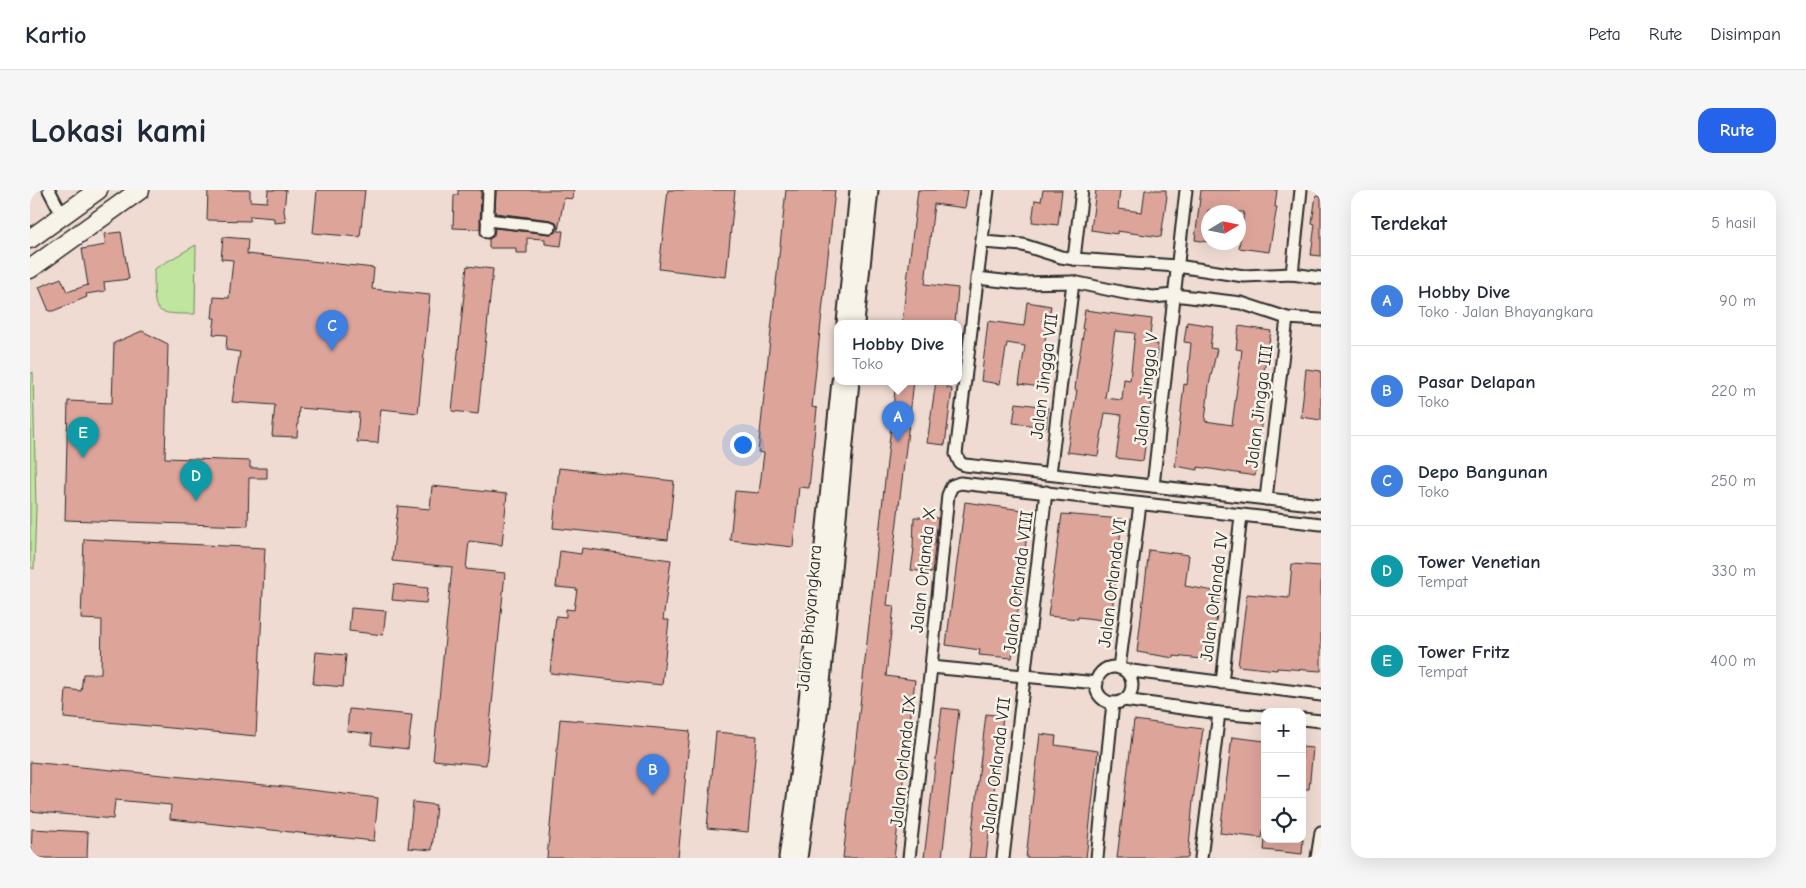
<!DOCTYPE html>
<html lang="id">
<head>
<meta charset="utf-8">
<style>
	body { margin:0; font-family:"Comic Neue",sans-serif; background:#f6f6f7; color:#1f2937 }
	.controls { position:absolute; right:15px; bottom:15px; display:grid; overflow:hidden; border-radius:10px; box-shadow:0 5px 20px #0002 }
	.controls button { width:45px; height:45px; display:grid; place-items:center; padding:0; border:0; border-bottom:1px solid #e0e1e3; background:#fff; color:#1f2937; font:25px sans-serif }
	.compass { position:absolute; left:1171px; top:15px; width:45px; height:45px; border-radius:50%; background:#fff; box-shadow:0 5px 20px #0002; rotate:80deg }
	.you { position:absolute; left:712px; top:254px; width:18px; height:18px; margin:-12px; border:4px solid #fff; border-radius:50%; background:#1a73e8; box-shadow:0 0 0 8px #1a73e833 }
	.badge { display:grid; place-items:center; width:32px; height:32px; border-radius:50%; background:#2563eb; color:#fff; font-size:16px; font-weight:700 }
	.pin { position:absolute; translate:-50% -41px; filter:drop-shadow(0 1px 2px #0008) }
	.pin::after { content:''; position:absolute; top:26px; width:18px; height:15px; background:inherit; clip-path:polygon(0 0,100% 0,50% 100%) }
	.popup { position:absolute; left:804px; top:130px; width:128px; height:65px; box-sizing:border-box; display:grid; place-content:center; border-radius:10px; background:#fff; filter:drop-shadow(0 1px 4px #0005); font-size:16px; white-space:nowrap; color:#747a83 }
	.popup b { font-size:19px; color:#1f2937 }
	.popup::after { content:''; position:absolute; left:50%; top:100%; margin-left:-10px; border:10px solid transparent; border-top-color:#fff }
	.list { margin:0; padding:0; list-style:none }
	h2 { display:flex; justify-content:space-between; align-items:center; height:65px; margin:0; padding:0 20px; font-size:21px }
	h2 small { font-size:16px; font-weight:400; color:#747a83 }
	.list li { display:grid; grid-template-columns:32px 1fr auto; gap:15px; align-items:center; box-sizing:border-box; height:90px; padding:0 20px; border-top:1px solid #e0e1e3 }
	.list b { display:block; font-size:19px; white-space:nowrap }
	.list p { margin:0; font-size:16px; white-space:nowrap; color:#747a83 }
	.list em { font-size:16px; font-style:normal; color:#747a83 }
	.icon { flex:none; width:28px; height:28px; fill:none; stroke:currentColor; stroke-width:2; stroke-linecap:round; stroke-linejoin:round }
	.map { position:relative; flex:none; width:1291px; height:668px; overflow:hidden; border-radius:15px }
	header { display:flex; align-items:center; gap:30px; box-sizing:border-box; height:70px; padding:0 25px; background:#fff; border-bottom:1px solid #e0e1e3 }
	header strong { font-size:24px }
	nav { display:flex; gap:28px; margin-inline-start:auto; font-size:18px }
	.intro { display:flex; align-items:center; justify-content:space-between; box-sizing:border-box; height:120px; padding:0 30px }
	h1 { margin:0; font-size:35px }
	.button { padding:12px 22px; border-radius:15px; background:#2563eb; color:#fff; font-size:18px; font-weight:700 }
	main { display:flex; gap:30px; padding:0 30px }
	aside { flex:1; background:#fff; border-radius:15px; box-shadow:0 5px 20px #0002 }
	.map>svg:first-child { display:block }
	.green { fill:#bfe59f; stroke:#758865 }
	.building { fill:#dda49a; stroke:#2b2b2b; fill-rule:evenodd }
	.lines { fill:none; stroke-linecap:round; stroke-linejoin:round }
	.minor-casing { stroke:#2b2b2b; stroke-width:15 }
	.secondary-casing { stroke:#2b2b2b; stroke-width:19 }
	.primary-casing { stroke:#2b2b2b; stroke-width:21 }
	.minor { stroke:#f7f3e8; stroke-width:11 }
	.secondary { stroke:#f7f3e8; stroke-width:15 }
	.primary { stroke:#f7f3e8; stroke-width:18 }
	.labels { text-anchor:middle; stroke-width:5; stroke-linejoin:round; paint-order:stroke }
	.street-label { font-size:18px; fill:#2b2b2b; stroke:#f7f3e8 }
</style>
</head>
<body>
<header>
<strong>Kartio</strong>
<nav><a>Peta</a><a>Rute</a><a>Disimpan</a></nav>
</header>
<div class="intro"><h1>Lokasi kami</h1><a class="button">Rute</a></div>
<main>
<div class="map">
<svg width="1291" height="668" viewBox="0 0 1291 668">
	<rect width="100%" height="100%" fill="#efdbd1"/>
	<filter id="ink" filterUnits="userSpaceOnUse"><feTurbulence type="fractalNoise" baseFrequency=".02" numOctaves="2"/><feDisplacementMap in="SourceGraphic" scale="10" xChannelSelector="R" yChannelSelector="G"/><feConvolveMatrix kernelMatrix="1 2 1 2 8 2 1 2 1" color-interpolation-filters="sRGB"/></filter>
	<g filter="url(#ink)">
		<g class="green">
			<path d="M166,55L165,124C119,124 125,123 124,79Z"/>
			<polygon points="3,182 6,318 4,379 0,377 0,184"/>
		</g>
		<g class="building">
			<polygon points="178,0 220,0 220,11 237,12 238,0 256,0 254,21 256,32 244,33 244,28 220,26 220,31 177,30"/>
			<polygon points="287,0 335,0 330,47 283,43"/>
			<polygon points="428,0 451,0 450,39 423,38 424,5 428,5"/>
			<polygon points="466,0 544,0 543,9 534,8 528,41 533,41 531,56 515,54 515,49 497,48 497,63 486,63 486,58 459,58 459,49 464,46 465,38 520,44 526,42 527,38 527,34 521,30 465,23"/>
			<polygon points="638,0 705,0 696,87 629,79"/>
			<polygon points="756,0 805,0 782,217 787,218 779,298 769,297 763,357 700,350 705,301 729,303 734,263 728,262"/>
			<polygon points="888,0 938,0 935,18 904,14 895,94 928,98 925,133 872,133"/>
			<polygon points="1013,0 1032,0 1028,35 1002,32 1005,10 1011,11"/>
			<polygon points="1066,0 1090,0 1088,19 1112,22 1115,0 1136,0 1136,5 1137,6 1131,47 1087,41 1087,44 1061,40"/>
			<polygon points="1171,0 1247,0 1245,17 1247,17 1239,62 1209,58 1214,22 1196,22 1178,20 1178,52 1165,50"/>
			<polygon points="1286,5 1291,6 1291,66 1281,65 1285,34 1282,33"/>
			<polygon points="91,42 99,89 74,92 75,101 56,104 57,107 23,121 19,121 9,97 31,88 37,102 58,95 52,59 76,55 74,44"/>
			<polygon points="193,47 218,49 217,64 344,78 342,99 400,105 388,223 351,219 348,253 327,252 329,223 269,218 267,247 242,246 245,215 202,212 210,162 196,160 197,145 183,144 185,128 182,128 184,107 199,108 203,70 191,69"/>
			<polygon points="437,76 463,79 448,224 422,221"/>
			<polygon points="997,112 1021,116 1013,162 1015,162 1010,197 989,194 995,156 977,153 970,194 951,191 958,131 994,136"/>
			<path d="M1055,120L1122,129L1119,153L1128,154L1125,174H1126L1119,213H1121L1113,271L1086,268L1092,225L1075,223L1068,266L1037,262L1047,200H1045L1047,180L1054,139H1052ZM1085,141L1105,143L1100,190L1094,189L1092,210L1075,208Z"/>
			<polygon points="1157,132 1183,136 1180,158 1187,159 1179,195 1175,231 1202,235 1212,160 1206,159 1209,136 1241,141 1232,193 1236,193 1225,286 1168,277 1168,280 1145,276 1154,194 1157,195 1161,153 1154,152"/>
			<polygon points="112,141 138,154 135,268 220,271 220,278 237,278 237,288 219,288 218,336 35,330 38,211 82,213 84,153"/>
			<polygon points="1276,179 1291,181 1291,230 1271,227"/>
			<polygon points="866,191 884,191 857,415 864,416 856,486 885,490 864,668 813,668"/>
			<polygon points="906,191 918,191 917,198 922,199 915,255 897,253"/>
			<polygon points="986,213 1018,217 1016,237 983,233"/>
			<polygon points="529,278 644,291 638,350 523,338"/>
			<polygon points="402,296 477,304 472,355 439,351 436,379 475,383 456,575 403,570 422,377 362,371 368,316 400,319"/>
			<polygon points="935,312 999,321 993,381 982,468 949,465 950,460 916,455"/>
			<polygon points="1032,324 1092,329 1081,431 1048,427 1048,429 1018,426"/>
			<polygon points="884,327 908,328 902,383 881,380 884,359 883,359"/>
			<polygon points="54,349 235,358 226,546 34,528 36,499 51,501 53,484 71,484 72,430 51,429"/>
			<polygon points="552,358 641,370 633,430 639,430 632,495 520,483 526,426 536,427 536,419 544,420 547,399 526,397 530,361 551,364"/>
			<polygon points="1119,360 1159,365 1155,396 1190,402 1181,470 1144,466 1144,468 1107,462"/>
			<polygon points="1262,374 1291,376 1291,481 1247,478 1247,480 1208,476 1217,404 1259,408"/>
			<polygon points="364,394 398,398 396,413 362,410"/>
			<polygon points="321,418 356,421 353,445 319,441"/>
			<polygon points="286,462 316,465 313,497 283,494"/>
			<polygon points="912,518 929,520 912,668 894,668"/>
			<polygon points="319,519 382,525 378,559 341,555 342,544 317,541"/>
			<polygon points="956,524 973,526 956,668 939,668"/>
			<polygon points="530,529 660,541 648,668 517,668"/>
			<polygon points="1104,530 1173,539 1163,610 1158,668 1087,668"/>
			<polygon points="686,542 727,546 718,642 677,638"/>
			<polygon points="1010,544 1026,546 1025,555 1068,561 1056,668 996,668"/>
			<polygon points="1202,547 1235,551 1235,627 1232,648 1190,643"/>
			<polygon points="1272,557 1283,558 1279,599 1272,599"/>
			<polygon points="0,572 255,597 348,608 344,651 140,629 141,615 85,610 83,629 0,621"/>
			<polygon points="383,612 406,615 402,660 378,658"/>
			<polygon points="2,639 58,642 57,668 1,668"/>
			<polygon points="1235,649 1273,649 1272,664 1234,660"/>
		</g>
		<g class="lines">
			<g class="minor-casing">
				<g id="minor">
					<polyline points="19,0 32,25"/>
					<polyline points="958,0 926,264 930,273 935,275 1291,315"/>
					<polyline points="457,30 520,37"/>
					<polyline points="457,42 459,0"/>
					<polyline points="952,52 993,55 1031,67 1044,69 1147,76 1214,86 1262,84 1291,88"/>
					<polyline points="1044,69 1052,0"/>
					<polyline points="1262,84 1271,0"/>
					<polyline points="947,88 990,93 1043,92 1095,103 1123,107 1144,105 1211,113 1257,128 1291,130"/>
					<polyline points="1020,284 1043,92"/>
					<polyline points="1123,296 1156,0"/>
					<polyline points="1236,309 1257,128"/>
					<polyline points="901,477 1067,493"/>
					<circle cx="1084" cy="495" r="18"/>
					<polyline points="1089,478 1110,314"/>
					<polyline points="1094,480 1291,505"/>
					<polyline points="1192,493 1211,326"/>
					<polyline points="1094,510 1189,523 1235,527"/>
					<polyline points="1272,529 1291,531"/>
					<polyline points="879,668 901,477 918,305 922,296 930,293 1291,334"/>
					<polyline points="973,668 1016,302"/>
					<polyline points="1067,668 1083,513"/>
					<polyline points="1171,668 1189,523"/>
					<polyline points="1287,668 1291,642"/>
				</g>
			</g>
			<g class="secondary-casing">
				<g id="secondary">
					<polyline points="815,133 828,0"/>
					<polyline points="826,133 840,0"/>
					<polyline points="757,668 774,540 810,191"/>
					<polyline points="769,668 789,524 821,191"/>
				</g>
			</g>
			<g class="primary-casing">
				<g id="primary">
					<polyline points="0,49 68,0"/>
					<polyline points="0,79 110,0"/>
				</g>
			</g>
			<use href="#minor" class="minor"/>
			<use href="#secondary" class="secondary"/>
			<use href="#primary" class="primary"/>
		</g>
	</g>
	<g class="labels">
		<g class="street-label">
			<text transform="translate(1014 186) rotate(-83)" y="6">Jalan Jingga VII</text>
			<text transform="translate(1116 199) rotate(-84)" y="6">Jalan Jingga V</text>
			<text transform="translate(1229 216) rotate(-83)" y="6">Jalan Jingga III</text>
			<text transform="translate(893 380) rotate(-84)" y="6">Jalan Orlanda X</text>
			<text transform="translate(988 392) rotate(-83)" y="6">Jalan Orlanda VIII</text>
			<text transform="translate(1082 393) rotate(-83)" y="6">Jalan Orlanda VI</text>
			<text transform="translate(1184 407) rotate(-83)" y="6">Jalan Orlanda IV</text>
			<text transform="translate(779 428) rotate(-85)" y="6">Jalan Bhayangkara</text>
			<text transform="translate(873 571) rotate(-84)" y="6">Jalan Orlanda IX</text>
			<text transform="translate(966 575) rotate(-83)" y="6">Jalan Orlanda VII</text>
		</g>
	</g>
</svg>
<div class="controls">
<button>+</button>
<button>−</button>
<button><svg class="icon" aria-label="locate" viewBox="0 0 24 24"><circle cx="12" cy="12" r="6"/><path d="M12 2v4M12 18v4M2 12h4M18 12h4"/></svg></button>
</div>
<svg class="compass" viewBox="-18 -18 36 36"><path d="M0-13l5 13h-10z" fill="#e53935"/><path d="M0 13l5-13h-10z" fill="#747a83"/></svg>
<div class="you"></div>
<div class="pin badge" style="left:868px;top:252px;background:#3f7fe0">A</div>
<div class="popup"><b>Hobby Dive</b>Toko</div>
<div class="pin badge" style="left:623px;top:605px;background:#3f7fe0">B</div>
<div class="pin badge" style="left:302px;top:161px;background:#3f7fe0">C</div>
<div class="pin badge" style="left:166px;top:311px;background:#0f9aa8">D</div>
<div class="pin badge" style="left:53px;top:268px;background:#0f9aa8">E</div>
</div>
<aside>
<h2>Terdekat<small>5 hasil</small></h2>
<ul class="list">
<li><span class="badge" style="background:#3f7fe0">A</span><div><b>Hobby Dive</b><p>Toko · Jalan Bhayangkara</p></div><em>90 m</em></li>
<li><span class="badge" style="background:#3f7fe0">B</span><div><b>Pasar Delapan</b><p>Toko</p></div><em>220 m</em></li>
<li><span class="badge" style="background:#3f7fe0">C</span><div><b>Depo Bangunan</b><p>Toko</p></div><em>250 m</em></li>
<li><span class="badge" style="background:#0f9aa8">D</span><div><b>Tower Venetian</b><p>Tempat</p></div><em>330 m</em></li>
<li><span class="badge" style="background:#0f9aa8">E</span><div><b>Tower Fritz</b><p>Tempat</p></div><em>400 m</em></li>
</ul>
</aside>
</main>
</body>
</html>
